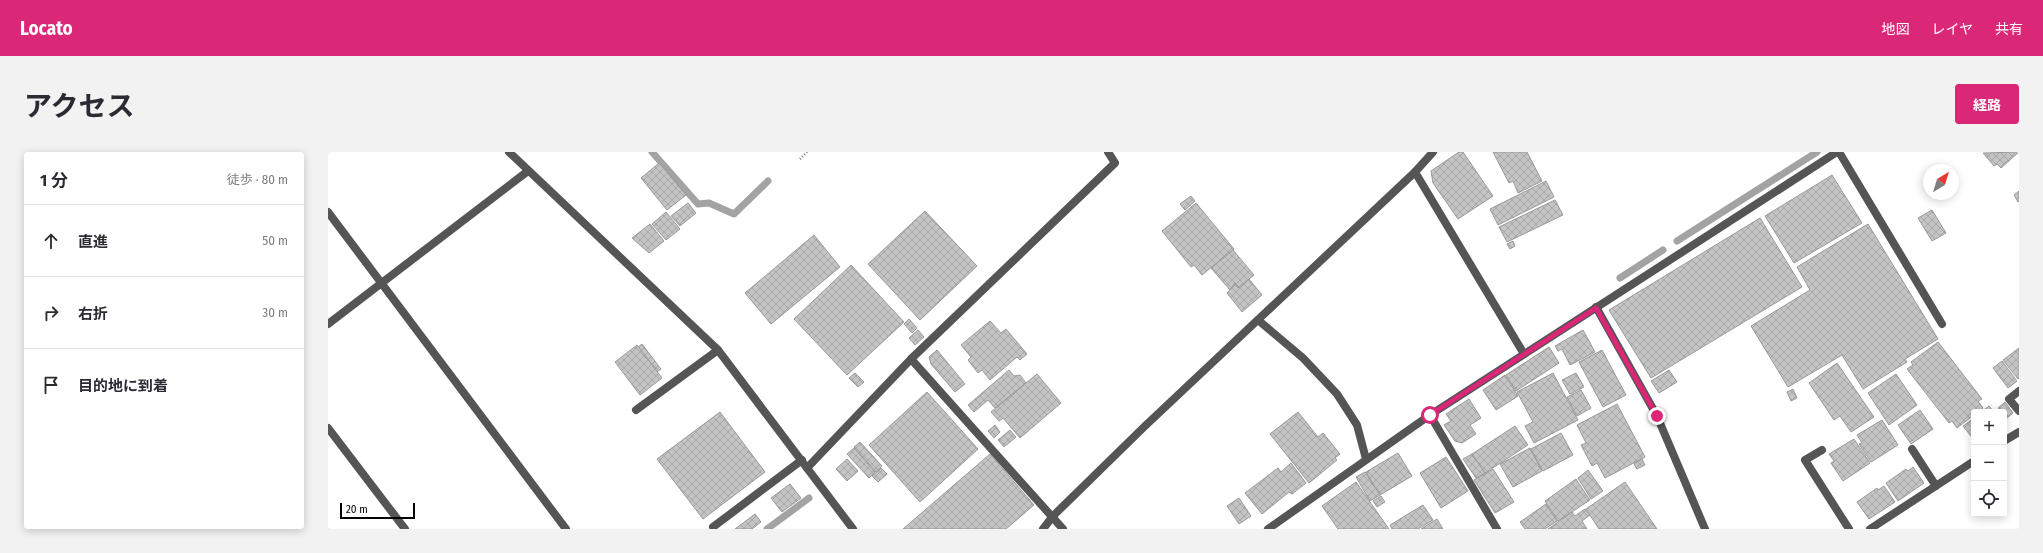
<!DOCTYPE html>
<html lang="ja">
<head>
<meta charset="utf-8">
<style>
	body { margin:0; font-family:"Fira Sans Condensed","Noto Sans JP",sans-serif; background:#f2f2f3; color:#2b2b33 }
	.controls { position:absolute; right:12px; bottom:12px; display:grid; overflow:hidden; border-radius:4px; box-shadow:0 2px 10px #0003 }
	.controls button { width:36px; height:36px; display:grid; place-items:center; padding:0; border:0; border-bottom:1px solid #e1e1e2; background:#fff; color:#2b2b33; font:20px sans-serif }
	.compass { position:absolute; left:1595px; top:12px; width:36px; height:36px; border-radius:50%; background:#fff; box-shadow:0 2px 10px #0003; rotate:38deg }
	.scale { position:absolute; left:12px; bottom:10px; width:75px; box-sizing:border-box; padding-left:4px; border:2px solid #000; border-top:0; font-size:11px; line-height:14px; white-space:nowrap; color:#000; -webkit-text-stroke:3px #fff; paint-order:stroke }
	.stop { position:absolute; width:12px; height:12px; margin:-9px; border:3px solid #db2777; border-radius:50%; background:#fff }
	.stop.end { background:#db2777; border-color:#fff; box-shadow:0 1px 4px #0008 }
	.list { margin:0; padding:0; list-style:none }
	h2 { display:flex; justify-content:space-between; align-items:center; height:52px; margin:0; padding:0 16px; font-size:17px }
	h2 small { font-size:13px; font-weight:400; color:#7c7c81 }
	.list li { display:grid; grid-template-columns:26px 1fr auto; gap:12px; align-items:center; box-sizing:border-box; height:72px; padding:0 16px; border-top:1px solid #e1e1e2 }
	.list b { display:block; font-size:15px; white-space:nowrap }
	.list em { font-size:13px; font-style:normal; color:#7c7c81 }
	.icon { flex:none; width:22px; height:22px; fill:none; stroke:currentColor; stroke-width:2; stroke-linecap:round; stroke-linejoin:round }
	.map { position:relative; flex:none; width:1691px; height:377px; overflow:hidden; border-radius:4px }
	header { display:flex; align-items:center; gap:24px; box-sizing:border-box; height:56px; padding:0 20px; background:#db2777; color:#fff }
	header strong { font-size:19px }
	nav { display:flex; gap:22px; margin-inline-start:auto; font-size:14px }
	.intro { display:flex; align-items:center; justify-content:space-between; box-sizing:border-box; height:96px; padding:0 24px }
	h1 { margin:0; font-size:28px }
	.button { padding:10px 18px; border-radius:4px; background:#db2777; color:#fff; font-size:14px; font-weight:700 }
	main { display:flex; gap:24px; padding:0 24px }
	aside { flex:1; background:#fff; border-radius:4px; box-shadow:0 2px 10px #0003 }
	.map>svg:first-child { display:block }
	.lines { fill:none; stroke-linecap:round; stroke-linejoin:round }
	.stream { stroke:#a3a3a3; stroke-width:7 }
	.building { fill:url(#building-cross-hatch); stroke:#999 }
	.path { stroke:#777; stroke-width:2.5; stroke-dasharray:1 2; stroke-linecap:butt }
	.service { stroke:#555; stroke-width:8 }
	.minor { stroke:#555; stroke-width:8 }
	.route { stroke:#db2777; stroke-width:5 }
</style>
</head>
<body>
<header>
<strong>Locato</strong>
<nav><a>地図</a><a>レイヤ</a><a>共有</a></nav>
</header>
<div class="intro"><h1>アクセス</h1><a class="button">経路</a></div>
<main>
<aside>
<h2>1 分<small>徒歩 · 80 m</small></h2>
<ul class="list">
<li><svg class="icon" aria-label="ahead" viewBox="0 0 24 24"><path d="M12 20V5M6 11l6-6 6 6"/></svg><div><b>直進</b></div><em>50 m</em></li>
<li><svg class="icon" aria-label="right" viewBox="0 0 24 24"><path d="M7 20v-9h11M14 6l5 5-5 5"/></svg><div><b>右折</b></div><em>30 m</em></li>
<li><svg class="icon" aria-label="arrive" viewBox="0 0 24 24"><path d="M6 21V4h12l-3 4 3 4H6"/></svg><div><b>目的地に到着</b></div></li>
</ul>
</aside>
<div class="map">
<svg width="1691" height="377" viewBox="0 0 1691 377">
	<defs>
		<pattern id="building-cross-hatch" width="8" height="8" patternUnits="userSpaceOnUse"><rect width="8" height="8" fill="#c4c4c4"/><path d="M0 0l8 8M0 8l8-8" fill="none" stroke="#a7a7a7"/></pattern>
	</defs>
	<rect width="100%" height="100%" fill="#fff"/>
	<g class="lines">
		<g class="stream">
			<polyline points="324,0 370,52 381,51 406,62 440,29"/>
			<polyline points="1349,89 1489,0"/>
			<polyline points="1292,126 1335,98"/>
			<polyline points="439,377 481,346"/>
		</g>
	</g>
	<g class="building">
		<polygon points="1131,0 1135,0 1165,44 1130,67 1105,31 1103,19"/>
		<polygon points="1165,0 1199,0 1214,29 1190,41 1185,29 1181,31"/>
		<polygon points="1691,0 1673,16 1669,12 1666,14 1655,1"/>
		<polygon points="331,11 358,43 339,58 313,26"/>
		<polygon points="1504,23 1534,71 1466,111 1437,64"/>
		<polygon points="1218,29 1226,45 1170,73 1162,57"/>
		<polygon points="1691,39 1691,49 1690,50 1686,43"/>
		<polygon points="863,44 867,49 857,58 852,52"/>
		<polygon points="1227,48 1235,63 1179,90 1171,75"/>
		<polygon points="360,51 368,61 352,74 343,64"/>
		<polygon points="868,51 906,97 874,123 866,113 863,115 834,79"/>
		<polygon points="1604,58 1618,81 1604,89 1590,66"/>
		<polygon points="597,59 649,114 592,168 540,112"/>
		<polygon points="338,60 352,77 338,88 324,72"/>
		<polygon points="1432,66 1474,135 1323,226 1281,158"/>
		<polygon points="322,72 336,89 321,101 304,86"/>
		<polygon points="1540,72 1610,187 1577,207 1579,210 1535,237 1514,203 1460,235 1423,174 1482,138 1469,115"/>
		<polygon points="486,83 512,115 443,172 417,141"/>
		<polygon points="1185,89 1187,94 1182,97 1179,92"/>
		<polygon points="905,98 926,123 910,136 907,131 902,138 883,116"/>
		<polygon points="523,113 576,170 519,223 466,167"/>
		<polygon points="921,127 934,143 914,160 899,141 907,132 910,136"/>
		<polygon points="581,167 589,176 584,181 576,172"/>
		<polygon points="662,169 673,181 678,177 699,202 692,208 689,205 662,228 654,218 650,221 640,208 643,205 633,193"/>
		<polygon points="590,178 596,185 587,193 581,186"/>
		<polygon points="1255,178 1267,200 1242,213 1234,197 1230,199 1227,194"/>
		<polygon points="1610,190 1654,247 1650,249 1655,256 1650,260 1646,260 1646,263 1629,276 1624,269 1621,271 1579,217 1585,213 1583,210"/>
		<polygon points="314,192 333,217 329,220 310,195"/>
		<polygon points="309,193 334,226 312,243 287,210"/>
		<polygon points="1221,195 1231,211 1188,239 1178,223"/>
		<polygon points="1691,196 1691,226 1690,227 1675,208"/>
		<polygon points="609,198 637,232 627,240 603,212 601,205"/>
		<polygon points="1274,198 1298,243 1275,255 1251,210"/>
		<polygon points="1674,209 1689,229 1680,236 1665,216"/>
		<polygon points="1509,211 1546,265 1523,280 1512,264 1506,268 1481,231"/>
		<polygon points="681,218 686,224 692,223 698,231 667,256 660,248 646,260 640,253"/>
		<polygon points="1341,218 1349,230 1331,241 1323,229"/>
		<polygon points="527,221 536,230 530,235 521,226"/>
		<polygon points="1225,221 1250,268 1206,291 1197,274 1205,270 1189,240"/>
		<polygon points="1248,221 1256,235 1242,242 1234,228"/>
		<polygon points="709,222 733,251 692,286 675,266 671,269 663,260"/>
		<polygon points="1568,222 1589,253 1561,273 1540,241"/>
		<polygon points="1177,223 1190,244 1168,258 1155,238"/>
		<polygon points="1465,237 1469,246 1463,249 1459,240"/>
		<polygon points="1253,238 1263,256 1249,264 1239,245"/>
		<polygon points="599,240 650,297 592,350 541,293"/>
		<polygon points="1141,247 1153,266 1142,273 1148,282 1134,291 1127,289 1116,273 1123,269 1118,262"/>
		<polygon points="1677,250 1685,261 1678,267 1676,260 1673,260 1670,256"/>
		<polygon points="1289,252 1317,305 1277,326 1269,311 1264,314 1253,293 1258,291 1249,273"/>
		<polygon points="1661,254 1666,260 1653,260"/>
		<polygon points="1592,258 1605,277 1583,292 1570,273"/>
		<polygon points="392,260 437,320 375,367 329,307"/>
		<polygon points="970,260 990,285 995,281 1012,302 1007,306 1009,308 981,331 942,282"/>
		<polygon points="1646,266 1646,288 1635,274"/>
		<polygon points="1554,268 1570,293 1543,310 1531,292 1534,291 1529,283"/>
		<polygon points="667,273 672,280 666,286 660,279"/>
		<polygon points="1187,274 1200,293 1157,321 1144,302"/>
		<polygon points="682,278 688,285 676,295 670,288"/>
		<polygon points="1233,281 1245,303 1215,319 1203,297"/>
		<polygon points="1526,287 1542,311 1515,329 1503,311 1506,309 1501,302"/>
		<polygon points="532,290 554,314 548,320 526,295"/>
		<polygon points="526,296 547,320 541,326 519,302"/>
		<polygon points="1202,296 1214,319 1185,335 1172,312"/>
		<polygon points="1070,301 1084,324 1052,343 1038,320"/>
		<polygon points="662,302 706,353 678,377 575,377"/>
		<polygon points="1144,302 1157,321 1148,326 1135,307"/>
		<polygon points="1118,305 1140,339 1113,356 1092,321"/>
		<polygon points="519,307 530,319 519,329 508,317"/>
		<polygon points="1314,307 1317,313 1309,317 1306,312"/>
		<polygon points="963,311 978,331 964,342 961,340 934,362 917,341 950,316 953,320"/>
		<polygon points="1585,315 1596,331 1570,349 1558,331 1578,317 1580,319"/>
		<polygon points="553,316 559,322 550,330 544,324"/>
		<polygon points="1165,317 1186,350 1167,361 1146,328"/>
		<polygon points="1260,318 1275,339 1263,347 1250,326"/>
		<polygon points="1037,320 1052,343 1042,349 1028,325"/>
		<polygon points="1248,327 1262,348 1230,369 1217,349"/>
		<polygon points="1028,330 1061,377 1010,377 994,354"/>
		<polygon points="1297,330 1329,377 1271,377 1258,357"/>
		<polygon points="462,332 473,346 454,360 443,346"/>
		<polygon points="1556,334 1567,350 1541,367 1529,350 1549,336 1550,338"/>
		<polygon points="1053,344 1057,350 1049,355 1045,349"/>
		<polygon points="911,346 923,364 911,372 899,354"/>
		<polygon points="1218,352 1229,369 1217,377 1197,377 1192,370"/>
		<polygon points="1095,353 1105,368 1090,377 1064,377 1062,373"/>
		<polygon points="1257,357 1262,363 1254,369 1259,377 1220,377 1244,360 1247,364"/>
		<polygon points="427,362 433,370 424,377 407,377"/>
		<polygon points="1109,367 1115,377 1093,377"/>
	</g>
	<g class="lines">
		<polyline class="path" points="472,7 479,0"/>
		<g class="service">
			<polyline points="1511,0 1614,172"/>
			<polyline points="930,168 975,206 1009,242 1029,273 1038,307"/>
			<polyline points="308,258 390,198"/>
			<polyline points="1584,297 1608,334"/>
			<polyline points="1494,298 1477,308 1521,377"/>
			<polyline points="385,375 474,308"/>
		</g>
		<g class="minor">
			<polyline points="181,0 390,198 525,377"/>
			<polyline points="1087,20 1196,202"/>
			<polyline points="0,60 238,377"/>
			<polyline points="1268,155 1329,264 1377,377"/>
			<polyline points="0,172 200,19"/>
			<polyline points="583,207 735,377"/>
			<polyline points="1691,239 1681,247 1691,259"/>
			<polyline points="1102,263 1169,377"/>
			<polyline points="0,276 77,377"/>
			<polyline points="1676,289 1691,280"/>
			<polyline points="479,316 583,207 787,11 780,0"/>
			<polyline points="715,377 725,364 817,274 1087,20 1105,0"/>
			<polyline points="940,377 1102,263 1509,0"/>
			<polyline points="1542,377 1646,309"/>
		</g>
	</g>
	<g class="lines">
		<polyline class="route" points="1102,263 1268,156 1329,264"/>
	</g>
</svg>
<div class="controls">
<button>+</button>
<button>−</button>
<button><svg class="icon" aria-label="locate" viewBox="0 0 24 24"><circle cx="12" cy="12" r="6"/><path d="M12 2v4M12 18v4M2 12h4M18 12h4"/></svg></button>
</div>
<svg class="compass" viewBox="-18 -18 36 36"><path d="M0-13l5 13h-10z" fill="#e53935"/><path d="M0 13l5-13h-10z" fill="#7c7c81"/></svg>
<div class="scale">20 m</div>
<div class="stop" style="left:1102px;top:263px"></div>
<div class="stop end" style="left:1329px;top:264px"></div>
</div>
</main>
</body>
</html>
